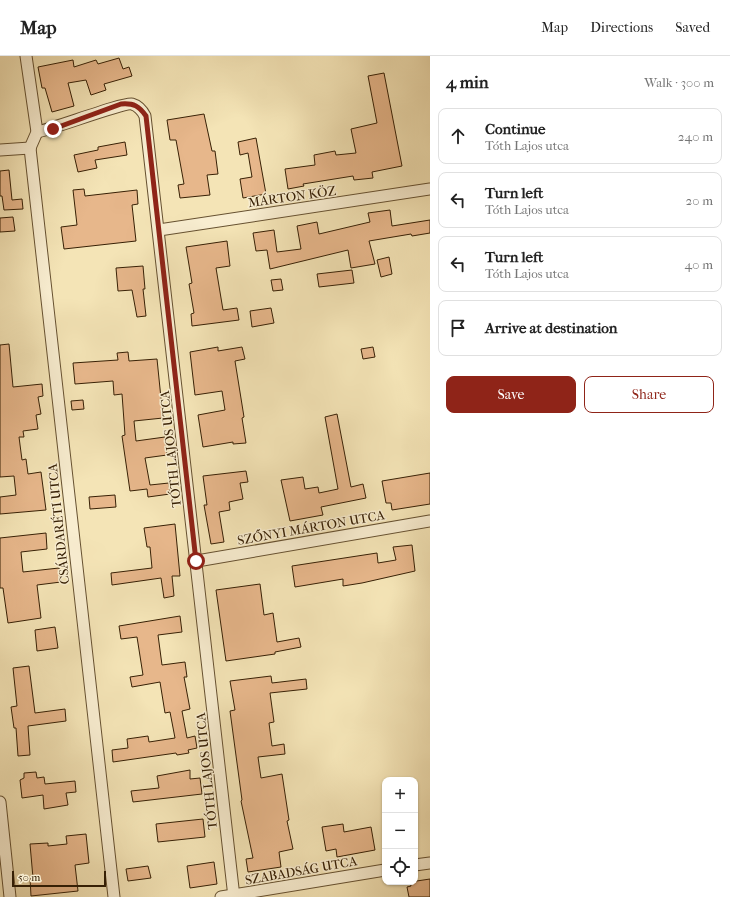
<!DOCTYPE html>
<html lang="en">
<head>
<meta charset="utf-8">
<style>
	body { margin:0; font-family:"IM FELL French Canon",serif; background:#f2f2f2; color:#222 }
	.controls { position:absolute; right:12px; bottom:12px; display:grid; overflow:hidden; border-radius:8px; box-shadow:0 1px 3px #0004 }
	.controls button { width:36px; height:36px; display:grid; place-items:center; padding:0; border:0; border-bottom:1px solid #e0e0e0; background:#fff; color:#222; font:20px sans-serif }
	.scale { position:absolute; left:12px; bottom:10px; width:94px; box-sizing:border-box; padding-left:4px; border:2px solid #372005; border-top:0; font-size:11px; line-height:14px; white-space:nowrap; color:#372005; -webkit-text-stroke:3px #f8edd0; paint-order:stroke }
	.stop { position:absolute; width:12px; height:12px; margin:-9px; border:3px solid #8f2418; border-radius:50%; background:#fff }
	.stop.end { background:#8f2418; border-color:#fff; box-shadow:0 1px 4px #0008 }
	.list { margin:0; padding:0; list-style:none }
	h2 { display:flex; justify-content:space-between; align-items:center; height:52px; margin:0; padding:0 16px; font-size:17px }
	h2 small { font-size:13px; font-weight:400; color:#767676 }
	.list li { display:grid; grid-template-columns:26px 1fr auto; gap:12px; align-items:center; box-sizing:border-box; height:56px; margin:0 8px 8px; padding:0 8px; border:1px solid #e0e0e0; border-radius:8px }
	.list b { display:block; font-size:15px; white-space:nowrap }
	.list p { margin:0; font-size:13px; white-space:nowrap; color:#767676 }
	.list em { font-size:13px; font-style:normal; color:#767676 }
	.actions { display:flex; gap:8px; padding:12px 16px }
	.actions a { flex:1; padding:9px 0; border:1px solid #8f2418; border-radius:8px; text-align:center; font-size:14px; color:#8f2418 }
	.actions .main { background:#8f2418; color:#fff }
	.icon { flex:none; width:22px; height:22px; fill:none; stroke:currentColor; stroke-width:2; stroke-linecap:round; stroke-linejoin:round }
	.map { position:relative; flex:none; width:430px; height:841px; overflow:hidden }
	header { display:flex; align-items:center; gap:24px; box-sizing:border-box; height:56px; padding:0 20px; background:#fff; border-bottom:1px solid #e0e0e0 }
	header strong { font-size:19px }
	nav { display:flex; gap:22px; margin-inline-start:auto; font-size:14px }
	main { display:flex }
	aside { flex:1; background:#fff }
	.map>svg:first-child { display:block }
	.building { fill:#e7b78b; stroke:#372005 }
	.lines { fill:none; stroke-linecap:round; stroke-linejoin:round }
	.street-casing { stroke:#665131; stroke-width:13 }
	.street { stroke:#f8edd0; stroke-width:11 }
	.route { stroke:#8f2418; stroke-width:5 }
	.labels { text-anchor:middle; stroke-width:3; stroke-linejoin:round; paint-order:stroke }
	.street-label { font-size:13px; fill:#372005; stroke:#f8edd0 }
</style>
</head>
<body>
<header>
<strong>Map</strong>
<nav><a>Map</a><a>Directions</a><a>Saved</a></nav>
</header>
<main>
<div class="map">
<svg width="430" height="841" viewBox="0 0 430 841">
	<rect width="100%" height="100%" fill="#f4e4b6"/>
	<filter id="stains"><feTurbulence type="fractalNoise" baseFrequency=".005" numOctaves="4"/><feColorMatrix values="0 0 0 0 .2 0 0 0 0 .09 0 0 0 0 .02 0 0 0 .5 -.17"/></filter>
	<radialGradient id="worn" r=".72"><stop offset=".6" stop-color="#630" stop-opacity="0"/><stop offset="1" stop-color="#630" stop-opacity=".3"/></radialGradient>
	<g class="building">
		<polygon points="119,2 123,13 129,11 132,20 104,28 106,34 91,39 86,24 68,27 74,50 52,56 45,32 42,32 38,11 73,4 74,11 96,4 98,8"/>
		<polygon points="384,17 402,110 372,116 373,122 354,124 353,120 303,128 304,130 288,133 285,113 315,109 314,99 335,95 336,99 356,97 351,73 377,67 368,20"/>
		<polygon points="204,58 212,95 215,95 218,118 207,119 210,139 180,142 178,129 184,128 176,84 170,84 167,64"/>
		<polygon points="256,82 266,138 243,142 240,123 252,121 248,97 240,99 238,86"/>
		<polygon points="125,86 127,99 95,104 97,112 78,116 74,99 98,94 98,91"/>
		<polygon points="9,114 12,144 22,143 23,153 4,154 2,140 0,140 0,115"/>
		<polygon points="84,133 85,140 137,134 138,148 132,149 136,185 64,193 61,171 77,169 73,134"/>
		<polygon points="390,154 392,170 430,164 430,177 412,180 411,178 369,185 375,208 351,212 348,194 270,213 267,194 256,195 253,177 274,174 277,196 301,193 297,170 317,166 319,178 370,166 368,157"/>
		<polygon points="13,161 15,175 0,176 0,162"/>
		<polygon points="227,185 230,210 216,212 223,254 237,252 239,264 192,270 191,258 194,257 189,228 192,227 186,191"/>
		<polygon points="389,201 392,218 381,221 377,204"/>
		<polygon points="143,210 145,233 143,233 146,260 137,261 132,234 118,235 116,212"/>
		<polygon points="352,214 354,227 319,231 317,218"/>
		<polygon points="281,223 283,234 273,235 271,224"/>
		<polygon points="271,252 274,267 252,271 250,255"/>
		<polygon points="9,288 13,331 42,328 43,340 38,341 41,358 36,359 38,373 23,375 24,381 19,381 22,404 26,403 28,418 41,416 46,454 0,458 0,441 16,439 14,420 0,421 0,289"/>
		<polygon points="218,291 218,295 242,291 245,303 235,305 244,361 242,362 246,387 233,388 233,386 203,391 198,359 225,354 222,335 195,339 190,296"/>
		<polygon points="373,291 375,301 363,303 361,293"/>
		<polygon points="128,296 129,305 157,303 163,362 134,365 136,385 165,381 167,399 145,402 150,429 169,427 170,438 148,441 147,433 130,435 122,380 125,379 122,338 114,339 113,325 75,328 73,307 118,304 117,297"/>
		<polygon points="83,344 84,353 72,354 71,345"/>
		<polygon points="337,358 351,431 363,428 366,442 321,451 323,459 290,465 281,424 303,421 305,433 318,431 319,437 338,433 325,361"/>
		<polygon points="246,415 248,426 240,427 243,443 229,446 230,454 219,456 224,486 211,488 204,449 207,449 203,420"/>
		<polygon points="430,417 430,448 392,454 391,447 386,447 382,425"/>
		<polygon points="115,439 116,451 90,453 89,441"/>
		<polygon points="175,468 180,520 172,520 174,540 164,542 161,522 112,529 111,517 152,512 150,491 147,491 144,472"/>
		<polygon points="46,477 47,493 21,496 23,516 59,512 61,526 37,529 41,562 8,567 3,532 0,532 0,482"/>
		<polygon points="412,489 415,515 362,527 343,530 343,523 295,531 292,510 377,497 378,507 396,504 393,491"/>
		<polygon points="260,528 264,559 273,557 277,586 299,582 301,591 275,596 275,598 226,605 216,534"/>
		<polygon points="180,560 182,576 158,579 162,609 185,606 187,621 184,621 190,653 182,655 187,682 195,680 197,692 188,694 189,697 177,699 176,697 113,706 112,694 128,692 127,683 148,680 149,686 175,682 170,656 165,657 160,626 132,631 130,621 143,619 137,581 121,583 119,570"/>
		<polygon points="55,571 58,592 37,595 35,574"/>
		<polygon points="29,610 35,657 65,653 66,665 28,670 30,699 18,700 16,672 14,672 11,651 17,650 13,612"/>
		<polygon points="271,620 272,627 306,623 307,633 270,637 274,666 269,667 272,690 284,688 285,698 258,701 261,722 282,718 289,764 287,765 293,793 279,796 281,811 248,816 246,803 253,802 241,745 242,744 230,655 235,654 230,625"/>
		<polygon points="190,714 190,723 200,722 202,738 133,746 131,735 159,732 157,720"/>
		<polygon points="36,716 37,722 44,721 45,728 75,725 76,736 66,737 68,749 44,753 43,739 22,742 20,724 24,722 24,717"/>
		<polygon points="203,763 205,781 158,786 156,768"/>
		<polygon points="343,768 344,776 371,771 375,794 337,801 336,793 326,795 322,771"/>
		<polygon points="86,778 89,807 75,809 78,835 31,840 30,822 33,822 30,788 48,787 48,790 67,788 66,780"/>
		<polygon points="214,806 217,828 190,832 187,810"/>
		<polygon points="148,810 151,822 128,825 126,813"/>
		<polygon points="430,823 430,841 409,841 407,831 411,830 410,826"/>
	</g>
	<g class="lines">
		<g class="street-casing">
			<g id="street">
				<polyline points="26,0 37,76 30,92"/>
				<path d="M37,76C53,73 124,46 132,48C139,50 142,54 145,60L234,841"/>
				<polyline points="30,92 114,841"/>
				<polyline points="0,94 30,92"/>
				<polyline points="159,174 430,133"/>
				<polyline points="197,505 430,465"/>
				<polyline points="0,746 10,841"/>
				<polyline points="415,809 430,807"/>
				<polyline points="221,841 385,814"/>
			</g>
		</g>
		<use href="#street" class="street"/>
	</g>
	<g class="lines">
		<path class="route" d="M53,73L121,48C134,47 139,50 146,60L196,505"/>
	</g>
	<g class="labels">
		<g class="street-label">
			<text transform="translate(292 140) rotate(-8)" y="5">MÁRTON KÖZ</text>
			<text transform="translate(170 393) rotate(-96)" y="5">TÓTH LAJOS UTCA</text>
			<text transform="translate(58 468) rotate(-96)" y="5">CSÁRDARÉTI UTCA</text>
			<text transform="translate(311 471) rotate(-10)" y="5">SZŐNYI MÁRTON UTCA</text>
			<text transform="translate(206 715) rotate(-96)" y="5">TÓTH LAJOS UTCA</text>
			<text transform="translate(301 814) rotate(-10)" y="5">SZABADSÁG UTCA</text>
		</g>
	</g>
	<rect width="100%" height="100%" filter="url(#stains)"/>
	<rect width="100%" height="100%" fill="url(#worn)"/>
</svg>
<div class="controls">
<button>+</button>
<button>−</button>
<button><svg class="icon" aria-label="locate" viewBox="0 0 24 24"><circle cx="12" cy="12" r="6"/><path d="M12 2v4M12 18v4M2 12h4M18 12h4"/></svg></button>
</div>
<div class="scale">50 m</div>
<div class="stop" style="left:196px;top:505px"></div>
<div class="stop end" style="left:53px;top:73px"></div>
</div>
<aside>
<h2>4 min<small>Walk · 300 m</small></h2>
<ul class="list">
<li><svg class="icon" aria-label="ahead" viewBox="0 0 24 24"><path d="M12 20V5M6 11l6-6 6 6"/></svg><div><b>Continue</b><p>Tóth Lajos utca</p></div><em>240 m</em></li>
<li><svg class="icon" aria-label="left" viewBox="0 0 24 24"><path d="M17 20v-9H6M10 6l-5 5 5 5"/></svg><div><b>Turn left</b><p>Tóth Lajos utca</p></div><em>20 m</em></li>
<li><svg class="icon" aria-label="left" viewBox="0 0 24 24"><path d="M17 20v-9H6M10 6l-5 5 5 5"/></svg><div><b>Turn left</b><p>Tóth Lajos utca</p></div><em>40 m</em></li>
<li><svg class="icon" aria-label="arrive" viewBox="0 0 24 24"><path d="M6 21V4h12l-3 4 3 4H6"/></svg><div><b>Arrive at destination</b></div></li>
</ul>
<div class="actions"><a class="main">Save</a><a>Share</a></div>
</aside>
</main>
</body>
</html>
